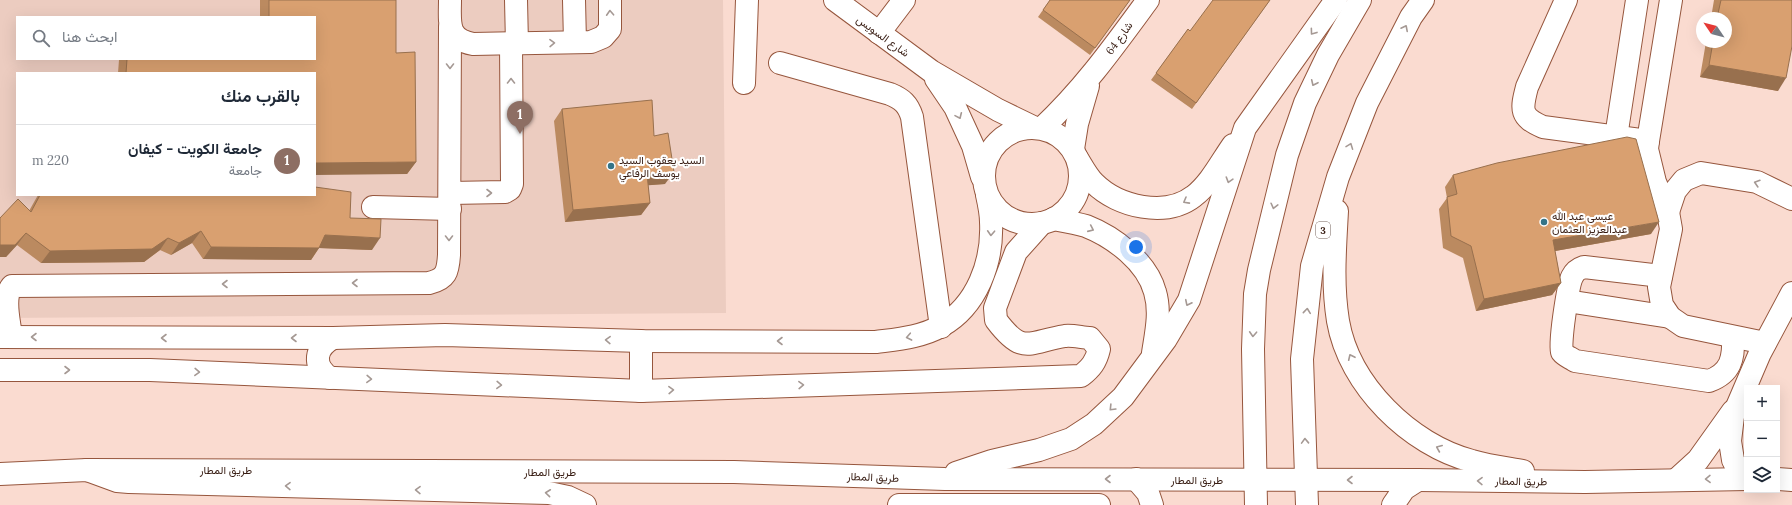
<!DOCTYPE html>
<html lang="ar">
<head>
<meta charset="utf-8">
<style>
	body { margin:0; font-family:Lora,Vazirmatn,serif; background:#f6f6f7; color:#1f2937; direction:rtl }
	.controls { position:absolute; right:12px; bottom:12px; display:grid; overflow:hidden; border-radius:0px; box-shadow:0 4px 16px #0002 }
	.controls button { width:36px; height:36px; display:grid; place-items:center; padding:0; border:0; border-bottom:1px solid #e0e1e3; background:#fff; color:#1f2937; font:20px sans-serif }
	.compass { position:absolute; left:1696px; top:12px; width:36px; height:36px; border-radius:50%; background:#fff; box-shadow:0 4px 16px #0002; rotate:305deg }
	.you { position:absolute; left:1136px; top:247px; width:14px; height:14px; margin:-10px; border:3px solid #fff; border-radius:50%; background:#1a73e8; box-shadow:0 0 0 6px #1a73e833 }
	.badge { display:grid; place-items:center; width:26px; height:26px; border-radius:50%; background:#0b8043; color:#fff; font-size:13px; font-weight:700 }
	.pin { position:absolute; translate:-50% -33px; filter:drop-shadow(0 1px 2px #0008) }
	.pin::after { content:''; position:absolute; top:21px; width:14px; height:12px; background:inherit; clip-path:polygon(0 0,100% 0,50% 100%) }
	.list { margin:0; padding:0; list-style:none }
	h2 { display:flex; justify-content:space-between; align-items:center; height:52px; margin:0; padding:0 16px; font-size:17px }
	h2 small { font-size:13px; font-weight:400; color:#747a83 }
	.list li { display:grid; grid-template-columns:26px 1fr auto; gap:12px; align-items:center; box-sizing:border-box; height:72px; padding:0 16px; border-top:1px solid #e0e1e3 }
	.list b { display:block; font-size:15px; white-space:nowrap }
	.list p { margin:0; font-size:13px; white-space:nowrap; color:#747a83 }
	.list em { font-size:13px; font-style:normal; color:#747a83 }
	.icon { flex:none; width:22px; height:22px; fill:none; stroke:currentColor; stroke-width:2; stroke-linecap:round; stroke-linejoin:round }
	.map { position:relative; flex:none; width:1792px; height:505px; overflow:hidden; direction:ltr }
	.search { position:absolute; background:#fff; box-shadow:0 4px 16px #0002; left:16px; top:16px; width:300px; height:44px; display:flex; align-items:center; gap:10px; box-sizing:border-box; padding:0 14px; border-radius:0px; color:#747a83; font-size:15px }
	.panel { position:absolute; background:#fff; box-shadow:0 4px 16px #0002; left:16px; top:72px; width:300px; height:124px; border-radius:0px; direction:rtl }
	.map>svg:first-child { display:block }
	.built { fill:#ecccc0; fill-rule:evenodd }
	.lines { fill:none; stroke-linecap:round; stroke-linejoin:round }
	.minor-casing { stroke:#96563d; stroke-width:24 }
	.major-casing { stroke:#96563d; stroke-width:24 }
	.highway-casing { stroke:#96563d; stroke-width:24 }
	.minor { stroke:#fff; stroke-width:22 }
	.major { stroke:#fff; stroke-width:22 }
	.highway { stroke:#fff; stroke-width:22 }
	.wall { fill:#bb8a60 }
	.shaded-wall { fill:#98704e }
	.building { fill:#d9a070; stroke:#98704e }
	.oneway { stroke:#a59994 }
	.poi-dot { fill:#347488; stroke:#fff; stroke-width:1.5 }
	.labels { text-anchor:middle; stroke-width:4; stroke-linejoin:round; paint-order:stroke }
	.shield { fill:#fff; stroke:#736059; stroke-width:1 }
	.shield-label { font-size:10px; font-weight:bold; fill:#371c12 }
	.street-label { font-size:11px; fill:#371c12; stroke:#fff }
	.poi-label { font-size:11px; fill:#371c12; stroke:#fff; text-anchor:start }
</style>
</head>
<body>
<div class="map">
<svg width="1792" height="505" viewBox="0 0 1792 505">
	<rect width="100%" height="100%" fill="#fadbd0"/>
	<path class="built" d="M0,0H723L726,313L0,318ZM17,17H315V59H17ZM17,73H315V195H17Z"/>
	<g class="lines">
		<g class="minor-casing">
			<g id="minor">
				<path d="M450,0C450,22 446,39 473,44L591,42L603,37L610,29V0"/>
				<polyline points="516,0 517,44"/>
				<polyline points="574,0 575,42"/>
				<polyline points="835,0 931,71 998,110 1033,127"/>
				<path d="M1566,0L1527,87C1521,110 1520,117 1543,127L1648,141"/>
				<polyline points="1671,0 1648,141 1647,149 1655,182 1668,212 1671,229 1659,287 1662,305 1670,317 1683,326 1765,343"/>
				<polyline points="879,33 904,0"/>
				<path d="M780,63L890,94C902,99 908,104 912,117L941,327"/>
				<polyline points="936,79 955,107 973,146 982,177"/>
				<polyline points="744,83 747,0"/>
				<circle cx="1032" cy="176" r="48"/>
				<path d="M1042,128C1083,90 1115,45 1148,0"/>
				<polyline points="1616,137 1637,0"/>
				<polyline points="1073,149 1077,124 1088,86"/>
				<polyline points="450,193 505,192 510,189 512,184 511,44"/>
				<polyline points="373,207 450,209"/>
				<polyline points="1668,212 1675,191 1684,180 1701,173 1757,182 1792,199"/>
				<path d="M1661,276L1584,267C1578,269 1575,271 1572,277C1568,285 1559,345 1562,352C1565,356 1571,358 1575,361L1709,381C1731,373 1734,358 1733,337"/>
				<polyline points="1567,301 1670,317"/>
				<path d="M0,337L333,338L445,335L641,341L876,342C898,339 922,337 941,326C977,306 993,262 991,222C991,213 989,204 987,195"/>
				<path d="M11,337C10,323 2,298 12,286L429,283C446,279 448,272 449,255L450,27"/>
				<polyline points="641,341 641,391"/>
				<path d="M0,370H150L641,391L1081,376C1091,368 1096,362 1099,349L1090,338C1083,338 1073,335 1065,336C1028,342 1023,356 996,320L995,308L1016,252L1042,223"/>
				<path d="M330,378C312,365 315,348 333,338"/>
				<polyline points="1742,478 1733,460 1730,441 1733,416 1760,353 1792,293"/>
				<polyline points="1676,480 1698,460 1733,411"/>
			</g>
		</g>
		<g class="major-casing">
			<g id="major">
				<path d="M1077,158C1082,166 1087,176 1094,183C1118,207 1166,218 1194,196C1210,184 1221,162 1233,145"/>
				<path d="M1337,211C1335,248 1332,284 1338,321C1349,385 1410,445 1472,461C1489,466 1506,468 1523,471"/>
				<path d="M1053,219C1064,221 1076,223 1086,226C1114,237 1147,262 1155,292C1161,312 1156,333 1153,353"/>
				<polyline points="956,473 992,461 1039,450 1071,439 1094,424 1123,397 1166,339 1189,300 1245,128 1336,0"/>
				<polyline points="0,474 87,470 734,472 945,479 1418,480 1585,482 1747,479"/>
				<polyline points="1136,479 1148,493 1152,505"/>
				<polyline points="1777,479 1792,480"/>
				<polyline points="1256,505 1253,349 1255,294 1259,270 1287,155 1305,103 1328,55 1360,0"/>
				<polyline points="1307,505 1302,359 1312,266 1338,177 1367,103 1411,17 1423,0"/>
				<polyline points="1393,505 1404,489 1418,480"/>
			</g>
		</g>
		<g class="highway-casing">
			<g id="highway">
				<polyline points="87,470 117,481 129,482 549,493 568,497 585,505"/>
				<polyline points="899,505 1099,505"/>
			</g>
		</g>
		<use href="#minor" class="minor"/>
		<use href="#major" class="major"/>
		<use href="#highway" class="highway"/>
	</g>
	<g class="wall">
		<polygon points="260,0 396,0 396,53 416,162 407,174 315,73 118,73 119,60 119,59 315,59 315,17 260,17"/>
		<polygon points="1050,0 1130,0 1090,55 1038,17"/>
		<polygon points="1270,0 1192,109 1151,80 1188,29 1190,31"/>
		<polygon points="1714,0 1792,0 1778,91 1700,77 1706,42 1726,42 1726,18 1711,18"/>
		<polygon points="562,109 654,136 665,184 648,185 650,203 641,215 565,222 554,121"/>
		<polygon points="1453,175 1651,234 1555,251 1561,283 1552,295 1476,311 1463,258 1443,248 1439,209 1447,198 1445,187"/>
		<polygon points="38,195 315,195 350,218 372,250 319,248 311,260 203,259 192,243 171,255 160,250 144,262 41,263 17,245 6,257 0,257 0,218 29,211"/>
	</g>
	<g class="shaded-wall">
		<polygon points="1709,65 1786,78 1778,91 1700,77"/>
		<polygon points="416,162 407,174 315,175 315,163"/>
		<polygon points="674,172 665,184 639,186 647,174"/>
		<polygon points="650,203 641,215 565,222 573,210"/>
		<polygon points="1659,222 1651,234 1544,253 1553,240"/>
		<polygon points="201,231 192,243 171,255 179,243"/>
		<polygon points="26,233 17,245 6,257 0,257 0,245"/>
		<polygon points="325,235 380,238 372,250 319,248 311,260 203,259 211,247"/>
		<polygon points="168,238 160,250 144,262 41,263 50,251"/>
		<polygon points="1561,283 1552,295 1476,311 1484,299"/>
	</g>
	<g class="building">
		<polygon points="269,0 396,0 396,53 415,52 416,162 315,163 315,73 126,73 127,59 315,59 315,17 269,17"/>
		<polygon points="1050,0 1130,0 1095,48 1043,10"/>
		<polygon points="1213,0 1270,0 1196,103 1156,73 1188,29 1190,31"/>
		<polygon points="1721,0 1792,0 1792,46 1786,78 1709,65 1713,42 1726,42 1726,18 1717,18"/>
		<polygon points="652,100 654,136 668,133 674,172 647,174 650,203 573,210 562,109"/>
		<polygon points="1627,137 1636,139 1659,222 1553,240 1561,283 1484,299 1471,246 1451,236 1447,197 1457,194 1453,175 1497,163"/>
		<polygon points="315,187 351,192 350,218 381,219 380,238 325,235 319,248 211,247 201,231 179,243 168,238 152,249 50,251 26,233 15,245 0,245 0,218 18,199 31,212 40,195 315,195"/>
	</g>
	<defs><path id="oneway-chevron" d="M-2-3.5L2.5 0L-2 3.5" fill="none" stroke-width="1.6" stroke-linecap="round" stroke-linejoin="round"/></defs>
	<g class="oneway">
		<use href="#oneway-chevron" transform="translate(610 13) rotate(-93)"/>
		<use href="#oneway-chevron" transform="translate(1405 28) rotate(-63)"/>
		<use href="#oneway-chevron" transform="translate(1313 32) rotate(126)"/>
		<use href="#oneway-chevron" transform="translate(552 43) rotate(-1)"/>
		<use href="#oneway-chevron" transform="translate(450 66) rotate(90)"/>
		<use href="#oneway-chevron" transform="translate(511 81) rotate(-90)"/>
		<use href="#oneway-chevron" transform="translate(1314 83) rotate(115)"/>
		<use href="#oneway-chevron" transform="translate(959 116) rotate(66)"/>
		<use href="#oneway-chevron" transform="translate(1350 146) rotate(-69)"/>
		<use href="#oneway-chevron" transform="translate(1229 180) rotate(107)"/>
		<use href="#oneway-chevron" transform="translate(1757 183) rotate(-163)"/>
		<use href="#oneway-chevron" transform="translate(489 193)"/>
		<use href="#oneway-chevron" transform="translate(1186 201) rotate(151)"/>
		<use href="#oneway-chevron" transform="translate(1274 206) rotate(104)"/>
		<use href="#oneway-chevron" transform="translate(1091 229) rotate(24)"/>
		<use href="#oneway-chevron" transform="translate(991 233) rotate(93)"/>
		<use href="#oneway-chevron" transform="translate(449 238) rotate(90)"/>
		<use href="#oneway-chevron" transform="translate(355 283) rotate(180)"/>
		<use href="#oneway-chevron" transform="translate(225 284) rotate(180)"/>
		<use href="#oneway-chevron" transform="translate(1188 303) rotate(116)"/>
		<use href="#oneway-chevron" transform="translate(1307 311) rotate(-84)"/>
		<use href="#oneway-chevron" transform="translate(1253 334) rotate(93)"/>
		<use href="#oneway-chevron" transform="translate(34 337) rotate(-180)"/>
		<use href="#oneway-chevron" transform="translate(909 337) rotate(169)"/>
		<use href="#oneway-chevron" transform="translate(164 338) rotate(-180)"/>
		<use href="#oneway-chevron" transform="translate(294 338) rotate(-180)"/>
		<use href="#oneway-chevron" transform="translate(608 340) rotate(-178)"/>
		<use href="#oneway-chevron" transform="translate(780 341) rotate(-180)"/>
		<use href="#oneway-chevron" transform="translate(1351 357) rotate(-115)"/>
		<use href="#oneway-chevron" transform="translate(67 370)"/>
		<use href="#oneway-chevron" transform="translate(197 372) rotate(2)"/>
		<use href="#oneway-chevron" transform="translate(369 379) rotate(2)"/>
		<use href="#oneway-chevron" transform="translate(499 385) rotate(2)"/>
		<use href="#oneway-chevron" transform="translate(801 385) rotate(-2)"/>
		<use href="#oneway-chevron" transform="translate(671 390) rotate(-2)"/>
		<use href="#oneway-chevron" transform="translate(1112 408) rotate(134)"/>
		<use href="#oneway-chevron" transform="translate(1305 441) rotate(-92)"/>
		<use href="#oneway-chevron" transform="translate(1439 448) rotate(-157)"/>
		<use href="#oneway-chevron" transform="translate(1108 479) rotate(-180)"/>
		<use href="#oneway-chevron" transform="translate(1708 479) rotate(179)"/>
		<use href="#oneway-chevron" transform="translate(1350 480) rotate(180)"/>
		<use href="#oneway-chevron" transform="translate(1480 481) rotate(-179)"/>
		<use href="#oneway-chevron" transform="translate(288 486) rotate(-179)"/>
		<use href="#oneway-chevron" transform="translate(418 490) rotate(-179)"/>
		<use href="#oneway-chevron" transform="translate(548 493) rotate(-174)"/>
	</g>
	<g class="poi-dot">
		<circle cx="611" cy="166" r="4"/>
		<circle cx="1544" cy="222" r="4"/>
	</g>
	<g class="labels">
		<rect class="shield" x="1316" y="222" width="14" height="16" rx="3"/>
		<g class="shield-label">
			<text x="1323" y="234">3</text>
		</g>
		<g class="street-label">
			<text transform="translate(883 36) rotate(36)" y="4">شارع السويس</text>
			<text transform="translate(1119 38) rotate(-54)" y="4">شارع 64</text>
			<text x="226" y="474">طريق المطار</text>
			<text x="550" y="476">طريق المطار</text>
			<text transform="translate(873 477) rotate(2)" y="4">طريق المطار</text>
			<text x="1197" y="484">طريق المطار</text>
			<text transform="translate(1521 481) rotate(1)" y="4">طريق المطار</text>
		</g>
		<g class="poi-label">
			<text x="619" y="164">السيد يعقوب السيد<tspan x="619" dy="13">يوسف الرفاعي</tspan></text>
			<text x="1552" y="220">عيسى عبد الله<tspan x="1552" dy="13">عبدالعزيز العثمان</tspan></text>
		</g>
	</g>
</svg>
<div class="controls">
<button>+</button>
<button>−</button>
<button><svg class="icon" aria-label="layers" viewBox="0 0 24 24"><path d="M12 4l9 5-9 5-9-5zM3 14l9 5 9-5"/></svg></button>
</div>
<svg class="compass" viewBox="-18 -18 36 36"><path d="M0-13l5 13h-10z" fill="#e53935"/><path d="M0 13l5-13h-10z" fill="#747a83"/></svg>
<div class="you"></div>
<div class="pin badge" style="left:520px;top:134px;background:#8d6e63">1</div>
<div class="search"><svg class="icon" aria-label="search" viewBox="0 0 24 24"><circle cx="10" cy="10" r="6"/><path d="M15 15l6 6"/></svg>ابحث هنا</div>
<section class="panel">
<h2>بالقرب منك<small></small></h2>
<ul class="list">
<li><span class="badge" style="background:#8d6e63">1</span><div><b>جامعة الكويت - كيفان</b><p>جامعة</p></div><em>220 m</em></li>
</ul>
</section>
</div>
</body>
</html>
